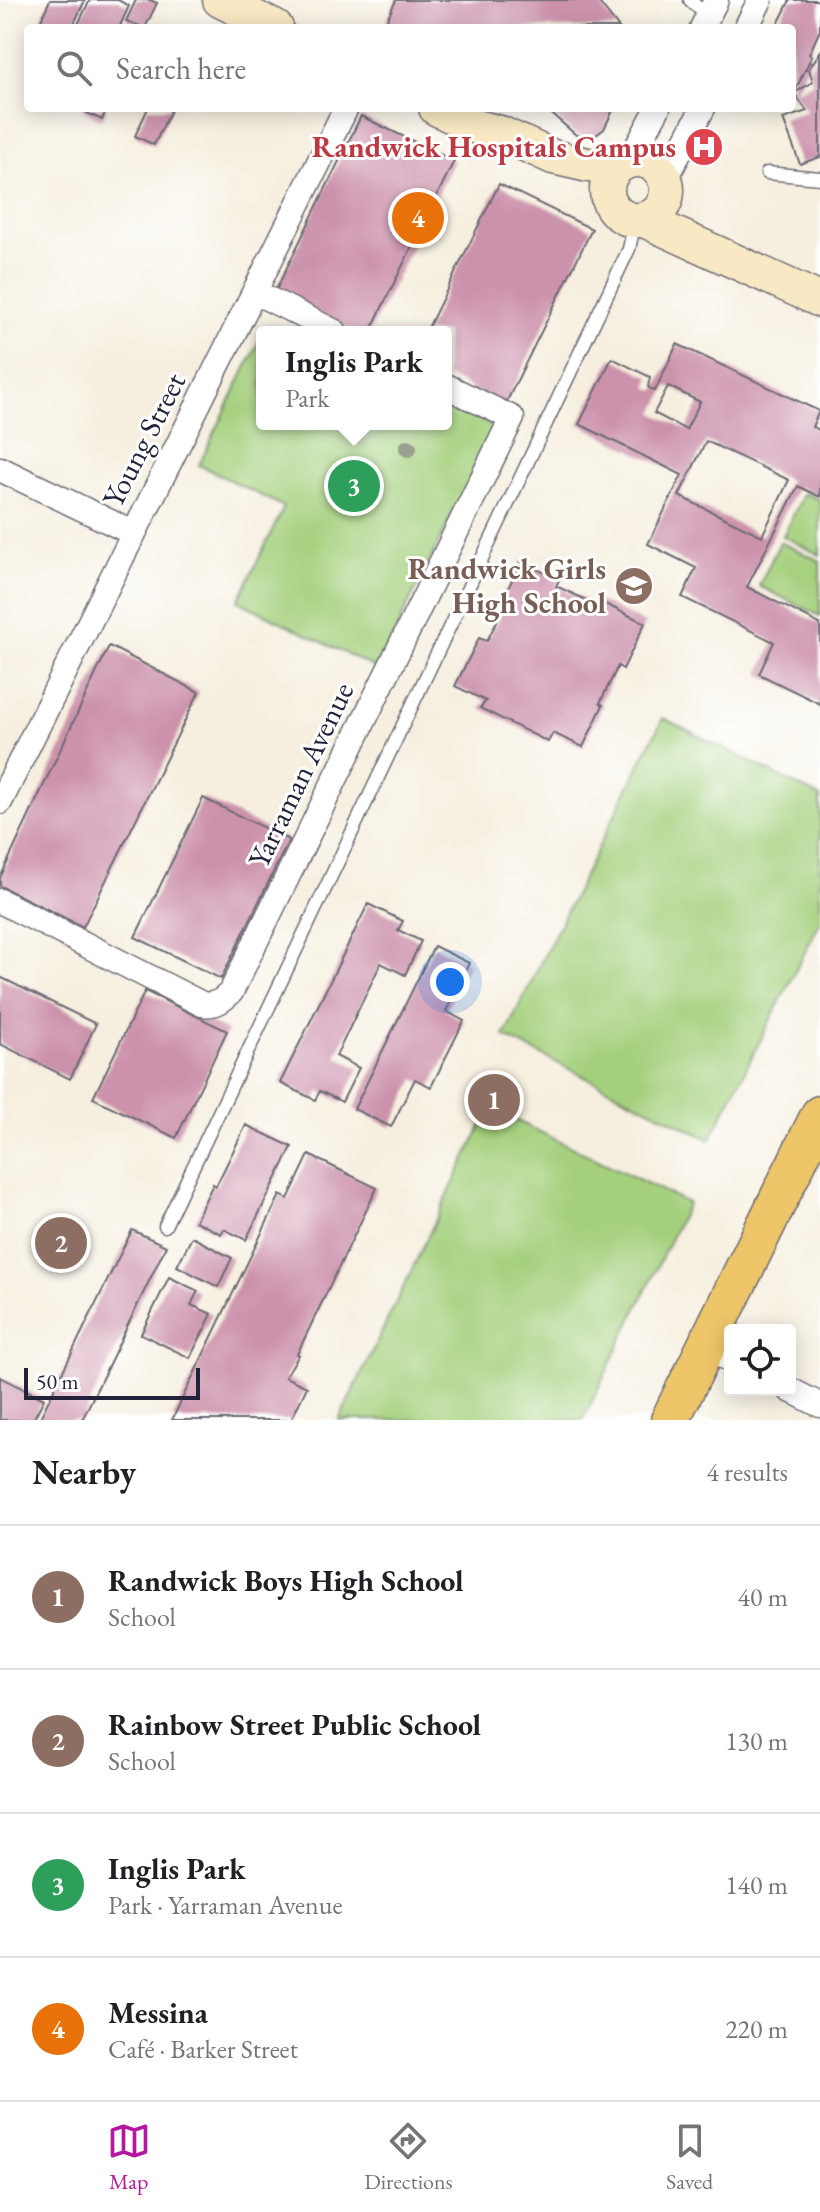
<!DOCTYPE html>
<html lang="en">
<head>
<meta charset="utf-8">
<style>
	body { margin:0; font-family:"EB Garamond",serif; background:#f2f2f2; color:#202124 }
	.controls { position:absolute; right:24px; bottom:24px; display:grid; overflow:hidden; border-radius:8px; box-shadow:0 4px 20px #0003 }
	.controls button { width:72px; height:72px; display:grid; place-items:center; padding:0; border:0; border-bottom:2px solid #e0e0e0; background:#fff; color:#202124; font:40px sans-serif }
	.scale { position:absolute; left:24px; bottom:20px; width:176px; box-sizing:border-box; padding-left:8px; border:4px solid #22223b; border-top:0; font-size:22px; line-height:28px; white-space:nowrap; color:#22223b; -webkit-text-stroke:6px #fff; paint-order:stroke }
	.you { position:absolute; left:450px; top:982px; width:28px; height:28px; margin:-20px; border:6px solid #fff; border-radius:50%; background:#1a73e8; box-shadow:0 0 0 12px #1a73e833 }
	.badge { display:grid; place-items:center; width:52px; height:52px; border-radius:50%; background:#b5179e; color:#fff; font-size:26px; font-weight:700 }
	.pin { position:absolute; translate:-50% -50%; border:4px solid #fff; box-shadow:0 2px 8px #0006 }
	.popup { position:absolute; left:256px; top:326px; width:196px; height:104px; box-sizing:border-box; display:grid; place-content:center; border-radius:8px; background:#fff; filter:drop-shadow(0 2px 6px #0005); font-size:26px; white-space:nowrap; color:#757577 }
	.popup b { font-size:30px; color:#202124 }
	.popup::after { content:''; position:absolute; left:50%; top:100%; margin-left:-16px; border:16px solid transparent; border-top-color:#fff }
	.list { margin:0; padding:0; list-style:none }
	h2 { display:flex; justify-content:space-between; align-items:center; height:104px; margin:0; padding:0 32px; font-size:34px }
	h2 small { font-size:26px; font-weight:400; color:#757577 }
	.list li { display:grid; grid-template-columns:52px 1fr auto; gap:24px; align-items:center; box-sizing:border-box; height:144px; padding:0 32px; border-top:2px solid #e0e0e0 }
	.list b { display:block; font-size:30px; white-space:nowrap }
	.list p { margin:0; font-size:26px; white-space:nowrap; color:#757577 }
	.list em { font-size:26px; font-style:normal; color:#757577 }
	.icon { flex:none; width:44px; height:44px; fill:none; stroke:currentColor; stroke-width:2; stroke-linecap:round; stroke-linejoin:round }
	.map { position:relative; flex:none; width:820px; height:1420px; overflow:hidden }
	.search { position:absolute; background:#fff; box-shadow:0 4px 20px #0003; left:24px; right:24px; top:24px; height:88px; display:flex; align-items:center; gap:20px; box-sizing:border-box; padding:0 28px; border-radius:8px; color:#757577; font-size:30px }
	.sheet { height:680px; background:#fff }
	nav { display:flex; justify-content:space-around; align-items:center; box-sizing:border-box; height:112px; border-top:2px solid #e0e0e0; background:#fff; font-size:22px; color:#757577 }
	nav a { display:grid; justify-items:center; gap:4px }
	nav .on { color:#b5179e }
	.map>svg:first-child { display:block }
	.green { fill:#a4d07d; stroke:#63795c; stroke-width:2 }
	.building { fill:#cc92ab; fill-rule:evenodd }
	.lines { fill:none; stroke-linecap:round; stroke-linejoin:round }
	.service-casing { stroke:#6c6a74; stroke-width:15 }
	.minor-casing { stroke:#6c6a74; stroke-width:27 }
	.secondary-casing { stroke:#6c6a74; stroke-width:37 }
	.primary-casing { stroke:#6c6a74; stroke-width:41 }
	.service { stroke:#fff; stroke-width:12 }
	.minor { stroke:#fff; stroke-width:24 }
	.secondary { stroke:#f8e8c3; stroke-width:34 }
	.primary { stroke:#eec569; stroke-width:38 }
	.tree { fill:#9ba091 }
	.labels { text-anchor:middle; stroke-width:6; stroke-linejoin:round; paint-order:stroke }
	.health-label { font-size:30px; font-weight:bold; fill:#be3a42; stroke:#fff; text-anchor:end }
	.street-label { font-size:30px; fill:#22223b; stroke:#fff }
	.education-label { font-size:30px; font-weight:bold; fill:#785e54; stroke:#fff; text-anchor:end }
</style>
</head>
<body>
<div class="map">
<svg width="820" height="1420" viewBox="0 0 820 1420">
	<rect width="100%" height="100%" fill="#fff"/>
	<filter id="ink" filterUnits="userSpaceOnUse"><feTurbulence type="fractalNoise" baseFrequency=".0125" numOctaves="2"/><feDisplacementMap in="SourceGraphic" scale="16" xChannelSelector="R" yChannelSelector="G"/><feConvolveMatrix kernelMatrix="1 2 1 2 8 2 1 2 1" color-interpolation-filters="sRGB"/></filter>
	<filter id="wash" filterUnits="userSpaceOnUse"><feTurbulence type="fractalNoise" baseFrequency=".006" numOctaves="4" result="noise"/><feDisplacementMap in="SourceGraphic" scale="32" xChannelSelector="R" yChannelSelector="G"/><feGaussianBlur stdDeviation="1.8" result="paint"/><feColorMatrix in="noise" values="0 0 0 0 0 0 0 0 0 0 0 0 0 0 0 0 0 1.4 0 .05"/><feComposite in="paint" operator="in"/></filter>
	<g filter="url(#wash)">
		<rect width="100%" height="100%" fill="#f6efdf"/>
		<g class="green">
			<polygon points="262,335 262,424 446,424 446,403 495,427 377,669 238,601 284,507 199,465"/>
			<polygon points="804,493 820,500 820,555 783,536"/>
			<polygon points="780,542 820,561 820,616 759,586"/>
			<polygon points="663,718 820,797 820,922 710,1140 504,1036"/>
			<polygon points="490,1108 688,1203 583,1420 339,1420"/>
		</g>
		<g id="blocks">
			<g class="building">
				<polygon points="50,0 85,0 72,28 37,28"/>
				<polygon points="90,0 118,0 129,6 119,28 76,28"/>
				<polygon points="136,0 150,0 157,3 145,28 126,21"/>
				<polygon points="396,0 597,0 619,28 383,28"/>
				<polygon points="790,0 816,0 820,2 820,30 809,54 812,56 792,97 792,28 776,28"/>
				<polygon points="820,52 820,157 800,164 783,119 807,111 794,93 813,82 809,69"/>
				<polygon points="85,108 107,108 102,120 83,111"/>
				<polygon points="148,108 172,108 154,145 135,136"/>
				<polygon points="545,108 614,108 604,129 592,138 576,135"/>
				<polygon points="361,116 454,161 370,332 356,332 275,292"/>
				<polygon points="499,184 592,229 505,405 446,376 446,332 426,332"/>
				<path d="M677,344L819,411L812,427L820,430V497L798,486L747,587L820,624V704L759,674L774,642L682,597L696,568L648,544L682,475L579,424L612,358L650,377L648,387L655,391ZM668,386L700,402L686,430L654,413ZM706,441L789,480L762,536L679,496Z"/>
				<polygon points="521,561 559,580 556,586 599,606 599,601 645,623 623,669 618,666 600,703 603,705 583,747 553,733 548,742 480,708 486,701 455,686 479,638 487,641 505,605 501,603"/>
				<polygon points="109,646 199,692 83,927 0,886 0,878"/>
				<polygon points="203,798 289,840 221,979 135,937"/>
				<polygon points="368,904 403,921 398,930 421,941 405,975 381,963 336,1056 359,1068 342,1102 320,1091 315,1100 280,1083"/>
				<polygon points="434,946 469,963 446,1011 464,1021 431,1087 415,1079 391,1127 354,1109"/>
				<polygon points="0,977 96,1024 70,1079 0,1044"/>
				<polygon points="145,991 227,1031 176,1138 93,1098"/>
				<polygon points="246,1125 292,1147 246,1240 224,1229 221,1234 195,1221 213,1184 216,1186"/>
				<polygon points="309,1155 377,1188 297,1354 299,1355 285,1377 307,1387 291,1420 172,1420 280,1195 288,1199"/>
				<polygon points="132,1230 166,1246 82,1420 39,1420"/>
				<polygon points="192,1237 232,1258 218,1287 177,1266"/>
				<polygon points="169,1277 198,1291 191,1305 212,1314 190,1358 141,1334"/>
				<polygon points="0,1377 44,1399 33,1420 0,1420"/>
			</g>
		</g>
	</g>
	<g filter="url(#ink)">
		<use href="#blocks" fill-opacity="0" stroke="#6c6a74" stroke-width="2"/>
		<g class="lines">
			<g class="service-casing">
				<g id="service">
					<polyline points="690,0 708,17"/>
					<polyline points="767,173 820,178"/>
					<polyline points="165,1226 629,249 635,221"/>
				</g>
			</g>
			<g class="minor-casing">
				<g id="minor">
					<polyline points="702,28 716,0"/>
					<polyline points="746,28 760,0"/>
					<polyline points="630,160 658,108"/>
					<polyline points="665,180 703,108"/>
					<polyline points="255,292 335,332"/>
					<polyline points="0,469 133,533"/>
					<polyline points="0,802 346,108"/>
					<path d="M0,901L202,1004C215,1006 222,1001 231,992L512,418L446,386"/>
					<polyline points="705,1347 730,1360"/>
					<polyline points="790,1390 820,1405"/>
				</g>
			</g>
			<g class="secondary-casing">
				<g id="secondary">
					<polyline points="220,0 276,28"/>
					<polyline points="436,108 472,126 500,133 553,157 588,165 617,167"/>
					<circle cx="637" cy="190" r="30"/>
					<polyline points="644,220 820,300"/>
				</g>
			</g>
			<g class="primary-casing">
				<polyline id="primary" points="670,1420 820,1115"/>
			</g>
			<use href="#service" class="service"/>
			<use href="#minor" class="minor"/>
			<use href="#secondary" class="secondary"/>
			<use href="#primary" class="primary"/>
		</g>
		<circle class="tree" cx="408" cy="448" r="9"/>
	</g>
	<defs>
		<g id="hospital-disc" transform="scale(2)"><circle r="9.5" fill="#e0444e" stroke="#fff"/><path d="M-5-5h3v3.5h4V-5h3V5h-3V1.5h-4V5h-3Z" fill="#fff"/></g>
		<g id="school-disc" transform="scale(2)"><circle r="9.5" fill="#8d6e63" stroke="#fff"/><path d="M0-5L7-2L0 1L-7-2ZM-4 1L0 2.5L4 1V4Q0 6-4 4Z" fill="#fff"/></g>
	</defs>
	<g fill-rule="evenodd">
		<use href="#hospital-disc" x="704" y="147"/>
		<use href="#school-disc" x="634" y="586"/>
	</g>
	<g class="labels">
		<g class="health-label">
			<text x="676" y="157">Randwick Hospitals Campus</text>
		</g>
		<g class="street-label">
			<text transform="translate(144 440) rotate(-63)" y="10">Young Street</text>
			<text transform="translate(301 775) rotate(-64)" y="10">Yarraman Avenue</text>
		</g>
		<g class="education-label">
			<text x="606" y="579">Randwick Girls<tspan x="606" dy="34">High School</tspan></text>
		</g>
	</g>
</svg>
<div class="controls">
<button><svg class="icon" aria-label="locate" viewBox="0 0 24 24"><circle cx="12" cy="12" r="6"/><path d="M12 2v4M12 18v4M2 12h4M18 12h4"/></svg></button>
</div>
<div class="scale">50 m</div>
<div class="you"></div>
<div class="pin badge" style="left:494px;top:1100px;background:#8d6e63">1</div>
<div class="pin badge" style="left:61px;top:1243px;background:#8d6e63">2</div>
<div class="pin badge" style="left:354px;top:486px;background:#2e9e5b">3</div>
<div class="popup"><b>Inglis Park</b>Park</div>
<div class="pin badge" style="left:418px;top:218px;background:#e8710a">4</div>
<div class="search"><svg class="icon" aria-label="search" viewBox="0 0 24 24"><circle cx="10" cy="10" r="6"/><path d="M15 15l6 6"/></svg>Search here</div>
</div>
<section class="sheet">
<h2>Nearby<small>4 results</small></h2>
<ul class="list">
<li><span class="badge" style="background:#8d6e63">1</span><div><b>Randwick Boys High School</b><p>School</p></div><em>40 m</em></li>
<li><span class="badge" style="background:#8d6e63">2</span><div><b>Rainbow Street Public School</b><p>School</p></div><em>130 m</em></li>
<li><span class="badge" style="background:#2e9e5b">3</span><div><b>Inglis Park</b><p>Park · Yarraman Avenue</p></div><em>140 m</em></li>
<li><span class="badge" style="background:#e8710a">4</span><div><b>Messina</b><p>Café · Barker Street</p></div><em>220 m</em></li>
</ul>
</section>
<nav>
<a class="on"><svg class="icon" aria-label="map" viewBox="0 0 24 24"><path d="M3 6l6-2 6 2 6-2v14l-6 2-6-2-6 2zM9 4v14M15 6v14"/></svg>Map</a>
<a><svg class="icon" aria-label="directions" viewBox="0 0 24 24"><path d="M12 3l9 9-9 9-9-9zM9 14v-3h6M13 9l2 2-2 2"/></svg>Directions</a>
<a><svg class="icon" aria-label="saved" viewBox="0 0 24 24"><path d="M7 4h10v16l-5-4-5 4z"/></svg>Saved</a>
</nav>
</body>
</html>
